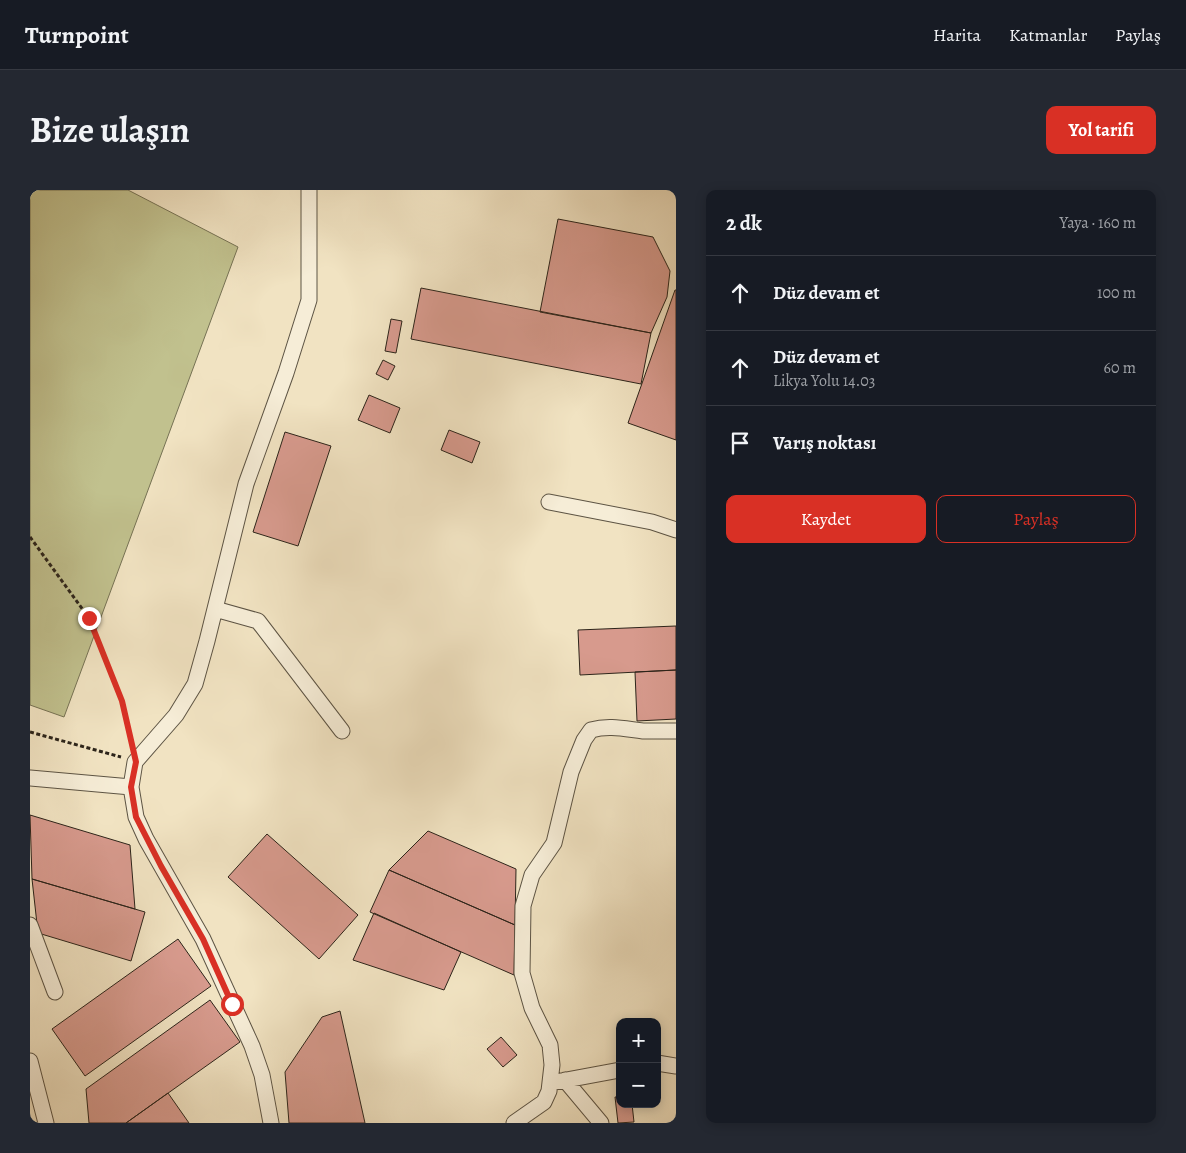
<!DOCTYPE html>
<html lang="tr">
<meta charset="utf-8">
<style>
:root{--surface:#171b24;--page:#242831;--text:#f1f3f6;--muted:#9ea1a6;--line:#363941;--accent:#d93025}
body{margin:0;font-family:Alegreya,serif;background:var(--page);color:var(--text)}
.controls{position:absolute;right:15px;bottom:15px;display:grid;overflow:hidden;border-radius:10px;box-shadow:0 2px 12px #0003}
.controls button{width:45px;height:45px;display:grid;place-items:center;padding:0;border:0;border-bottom:1px solid var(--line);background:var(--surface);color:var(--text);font:25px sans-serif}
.stop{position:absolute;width:15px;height:15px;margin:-11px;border:4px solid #d93025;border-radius:50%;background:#fff}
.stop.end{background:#d93025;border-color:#fff;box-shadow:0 1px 5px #0008}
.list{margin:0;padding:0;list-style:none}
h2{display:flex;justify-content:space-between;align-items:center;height:65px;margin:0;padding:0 20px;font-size:21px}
h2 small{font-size:16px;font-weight:400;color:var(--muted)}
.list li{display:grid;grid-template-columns:32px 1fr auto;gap:15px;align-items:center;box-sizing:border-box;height:75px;padding:0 20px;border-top:1px solid var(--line)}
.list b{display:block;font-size:19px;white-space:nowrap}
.list p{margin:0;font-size:16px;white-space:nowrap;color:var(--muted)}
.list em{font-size:16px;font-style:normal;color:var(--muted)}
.actions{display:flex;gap:10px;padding:15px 20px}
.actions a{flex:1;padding:11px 0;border:1px solid var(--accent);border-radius:10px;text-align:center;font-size:18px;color:var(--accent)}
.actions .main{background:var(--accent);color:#fff}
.icon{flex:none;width:28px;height:28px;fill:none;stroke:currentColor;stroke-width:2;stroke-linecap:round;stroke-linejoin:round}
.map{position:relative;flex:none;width:646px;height:933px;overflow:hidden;border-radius:10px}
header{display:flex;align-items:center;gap:30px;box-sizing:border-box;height:70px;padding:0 25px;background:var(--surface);border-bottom:1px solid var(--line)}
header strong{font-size:24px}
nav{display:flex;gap:28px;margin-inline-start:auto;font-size:18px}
.intro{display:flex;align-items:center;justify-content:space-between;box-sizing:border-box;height:120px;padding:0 30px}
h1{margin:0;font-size:35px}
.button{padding:12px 22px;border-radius:10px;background:var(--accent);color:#fff;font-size:18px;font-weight:700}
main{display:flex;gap:30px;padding:0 30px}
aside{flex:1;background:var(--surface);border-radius:10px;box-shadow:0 2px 12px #0003}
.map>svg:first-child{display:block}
.green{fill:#c1c18e;stroke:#767254}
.building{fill:#d79a8d;stroke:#2c241a}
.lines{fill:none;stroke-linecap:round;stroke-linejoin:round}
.minor-casing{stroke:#5d5444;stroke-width:17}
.path{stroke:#2c241a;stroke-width:3;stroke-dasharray:4 2.5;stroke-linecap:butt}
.minor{stroke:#f6edd7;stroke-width:15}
.route{stroke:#d93025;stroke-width:6}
</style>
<header>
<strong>Turnpoint</strong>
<nav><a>Harita</a><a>Katmanlar</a><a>Paylaş</a></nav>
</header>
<div class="intro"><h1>Bize ulaşın</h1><a class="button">Yol tarifi</a></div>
<main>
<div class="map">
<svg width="646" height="933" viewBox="0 0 646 933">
<rect width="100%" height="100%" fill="#f1e3c2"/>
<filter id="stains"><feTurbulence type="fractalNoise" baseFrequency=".004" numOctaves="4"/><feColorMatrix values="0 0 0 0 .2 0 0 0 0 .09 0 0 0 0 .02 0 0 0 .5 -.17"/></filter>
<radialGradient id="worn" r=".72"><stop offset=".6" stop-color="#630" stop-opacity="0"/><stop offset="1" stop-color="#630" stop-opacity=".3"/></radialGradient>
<!-- green -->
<path class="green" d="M 0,0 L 98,0 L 208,57 L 34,527 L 0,515 Z"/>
<!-- building -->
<path class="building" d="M 528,29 L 623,47 L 640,81 L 637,107 L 621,143 L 510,122 Z
M 391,98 L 621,143 L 611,194 L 381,149 Z
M 645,100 L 646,100 L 646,250 L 598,233 Z
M 361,129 L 372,131 L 366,163 L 355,161 Z
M 353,170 L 365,176 L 358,190 L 346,184 Z
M 339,205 L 370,218 L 360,243 L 328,230 Z
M 419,240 L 450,252 L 442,273 L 411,260 Z
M 255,242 L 301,256 L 268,356 L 223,342 Z
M 646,436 L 646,480 L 550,485 L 548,440 Z
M 646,480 L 646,529 L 607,531 L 605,482 Z
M 0,625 L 100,655 L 105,719 L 2,689 Z
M 398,641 L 486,679 L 485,735 L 359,680 Z
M 237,644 L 328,725 L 289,769 L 198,687 Z
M 359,680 L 485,735 L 484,785 L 340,722 Z
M 2,689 L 115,722 L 101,771 L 8,743 Z
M 344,723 L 431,762 L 414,800 L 323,770 Z
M 148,749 L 181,796 L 55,886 L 22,839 Z
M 180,810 L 210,852 L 96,933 L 59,933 L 56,899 Z
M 310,821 L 335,933 L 259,933 L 255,882 L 292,827 Z
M 471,847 L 487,865 L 473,877 L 457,859 Z
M 138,903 L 159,933 L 96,933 Z
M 585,907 L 590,907 L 590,914 L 602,914 L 604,932 L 588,933 Z"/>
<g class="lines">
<!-- minor casing -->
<g class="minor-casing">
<path id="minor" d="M 519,312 L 622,332 L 646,340
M 185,419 L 228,431 L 312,541
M 0,588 L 101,597
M 0,735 L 25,802
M 0,871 L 16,933
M 627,873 L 646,876
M 535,890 L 571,933
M 520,893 L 590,880
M 241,933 L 232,885 L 222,856 L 173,749 L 116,649 L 106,627 L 101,597 L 105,572 L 146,525 L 165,494 L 177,451 L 216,294 L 256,183 L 279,110 L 279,0
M 484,933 L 514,912 L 519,901 L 522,875 L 520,855 L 502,818 L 492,783 L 493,716 L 502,685 L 524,653 L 541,582 L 554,550 L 561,540 C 579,535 595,539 613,541 C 624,541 635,541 646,541"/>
</g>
<!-- path -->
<path class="path" d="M 0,347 L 59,428 L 92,511 L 101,553
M 0,542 L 91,567"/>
<!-- minor -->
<use href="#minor" class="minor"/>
</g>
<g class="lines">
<!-- route -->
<path class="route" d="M 59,428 L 92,511 L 106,572 L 101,597 L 106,627 L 131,676 L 173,749 L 202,814"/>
</g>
<rect width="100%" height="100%" filter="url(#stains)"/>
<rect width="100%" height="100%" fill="url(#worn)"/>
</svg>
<div class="controls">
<button>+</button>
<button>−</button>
</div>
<div class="stop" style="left:202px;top:814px"></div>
<div class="stop end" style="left:59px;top:428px"></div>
</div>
<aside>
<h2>2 dk<small>Yaya · 160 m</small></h2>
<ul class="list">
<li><svg class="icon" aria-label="ahead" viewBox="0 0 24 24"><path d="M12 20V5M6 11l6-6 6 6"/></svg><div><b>Düz devam et</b></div><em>100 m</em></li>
<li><svg class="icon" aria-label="ahead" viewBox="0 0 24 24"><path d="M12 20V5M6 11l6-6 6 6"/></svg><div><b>Düz devam et</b><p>Likya Yolu 14.03</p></div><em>60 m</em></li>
<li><svg class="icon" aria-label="arrive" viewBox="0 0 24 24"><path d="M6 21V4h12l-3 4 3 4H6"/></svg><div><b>Varış noktası</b></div></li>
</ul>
<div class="actions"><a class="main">Kaydet</a><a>Paylaş</a></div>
</aside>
</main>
